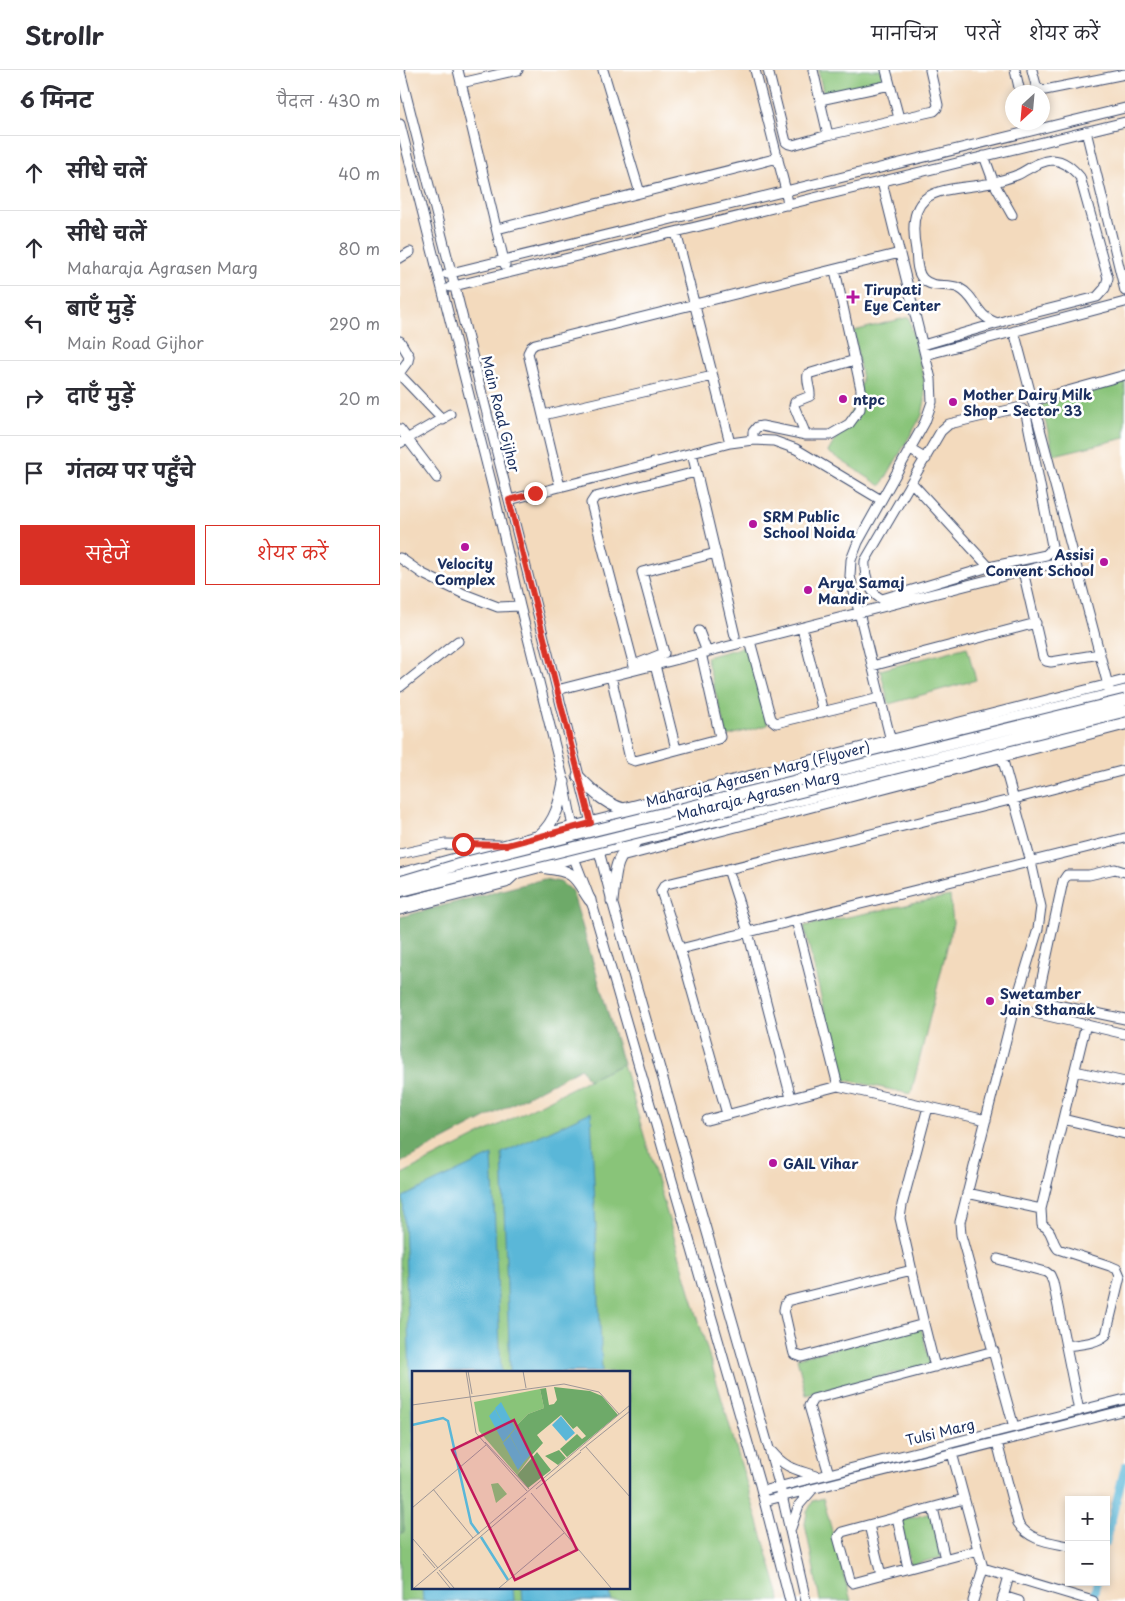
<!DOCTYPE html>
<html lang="hi">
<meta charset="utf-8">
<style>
:root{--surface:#fff;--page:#f7f7f7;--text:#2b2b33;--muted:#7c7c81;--line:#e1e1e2;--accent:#d93025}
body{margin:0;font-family:"Playpen Sans","Playpen Sans Deva",sans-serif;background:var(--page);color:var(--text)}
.controls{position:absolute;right:15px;bottom:15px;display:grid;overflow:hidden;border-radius:0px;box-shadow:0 2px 8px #0003}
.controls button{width:45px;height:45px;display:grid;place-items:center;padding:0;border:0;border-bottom:1px solid var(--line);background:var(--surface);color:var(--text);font:25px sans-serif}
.compass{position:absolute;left:605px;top:15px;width:45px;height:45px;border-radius:50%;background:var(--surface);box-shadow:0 2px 8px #0003;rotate:206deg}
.stop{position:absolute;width:15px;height:15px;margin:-11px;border:4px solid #d93025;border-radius:50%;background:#fff}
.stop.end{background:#d93025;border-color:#fff;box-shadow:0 1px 5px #0008}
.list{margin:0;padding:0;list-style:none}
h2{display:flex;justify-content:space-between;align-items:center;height:65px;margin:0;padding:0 20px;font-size:21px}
h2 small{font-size:16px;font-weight:400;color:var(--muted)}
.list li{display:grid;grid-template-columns:32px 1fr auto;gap:15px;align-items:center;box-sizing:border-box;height:75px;padding:0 20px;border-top:1px solid var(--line)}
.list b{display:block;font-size:19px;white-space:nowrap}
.list p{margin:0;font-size:16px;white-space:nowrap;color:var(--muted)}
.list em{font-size:16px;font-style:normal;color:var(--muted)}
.actions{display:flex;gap:10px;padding:15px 20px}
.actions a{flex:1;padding:11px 0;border:1px solid var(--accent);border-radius:0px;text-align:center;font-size:18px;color:var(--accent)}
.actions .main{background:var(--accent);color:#fff}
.icon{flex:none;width:28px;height:28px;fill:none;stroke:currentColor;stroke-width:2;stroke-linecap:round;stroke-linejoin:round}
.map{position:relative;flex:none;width:725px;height:1531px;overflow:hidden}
header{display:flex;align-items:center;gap:30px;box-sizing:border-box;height:70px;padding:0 25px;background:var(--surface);border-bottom:1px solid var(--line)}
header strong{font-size:24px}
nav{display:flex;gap:28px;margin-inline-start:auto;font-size:18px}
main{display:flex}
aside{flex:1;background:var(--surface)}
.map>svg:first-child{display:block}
.green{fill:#89c479;stroke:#527a6c;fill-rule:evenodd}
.forest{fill:#6eaa69;stroke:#446c64}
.water{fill:#5ab7d8;stroke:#3a739b}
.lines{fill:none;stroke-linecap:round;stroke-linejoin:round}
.canal{stroke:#5ab7d8;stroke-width:8}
.minor-casing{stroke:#3b496c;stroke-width:11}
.major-casing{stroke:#3b496c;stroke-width:13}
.minor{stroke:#fff;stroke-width:9}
.major{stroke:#fff;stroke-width:11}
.major-bridge-casing{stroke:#3b496c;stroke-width:13;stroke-linecap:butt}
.major-bridge{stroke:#fff;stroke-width:11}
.route{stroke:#d93025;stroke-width:6}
.poi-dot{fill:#b5179e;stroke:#fff;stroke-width:2}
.labels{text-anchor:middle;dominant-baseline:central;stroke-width:5;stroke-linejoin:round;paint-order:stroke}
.poi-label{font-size:14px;font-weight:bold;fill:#1b2f5e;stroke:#fff;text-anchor:start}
.street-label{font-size:14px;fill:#1b2f5e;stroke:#fff}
.inset-river{fill:none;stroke:#5ab7d8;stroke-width:2.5}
.inset-road{fill:none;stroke:#9d9697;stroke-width:1}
.view{fill:#c2185b;fill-opacity:0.15;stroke:#c2185b;stroke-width:2.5}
.inset-edge{fill:none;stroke:#1b2f5e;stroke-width:2.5}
</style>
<header>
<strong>Strollr</strong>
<nav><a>मानचित्र</a><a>परतें</a><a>शेयर करें</a></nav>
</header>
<main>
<aside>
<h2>6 मिनट<small>पैदल · 430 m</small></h2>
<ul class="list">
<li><svg class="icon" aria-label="ahead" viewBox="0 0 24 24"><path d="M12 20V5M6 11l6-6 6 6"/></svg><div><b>सीधे चलें</b></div><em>40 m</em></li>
<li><svg class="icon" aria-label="ahead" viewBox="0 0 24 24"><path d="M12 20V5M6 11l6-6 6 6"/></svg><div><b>सीधे चलें</b><p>Maharaja Agrasen Marg</p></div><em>80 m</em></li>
<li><svg class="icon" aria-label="left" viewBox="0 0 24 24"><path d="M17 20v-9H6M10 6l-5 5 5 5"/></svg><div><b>बाएँ मुड़ें</b><p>Main Road Gijhor</p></div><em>290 m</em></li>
<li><svg class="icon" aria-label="right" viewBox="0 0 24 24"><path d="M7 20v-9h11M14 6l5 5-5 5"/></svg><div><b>दाएँ मुड़ें</b></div><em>20 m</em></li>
<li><svg class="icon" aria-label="arrive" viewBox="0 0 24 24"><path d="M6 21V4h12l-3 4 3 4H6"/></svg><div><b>गंतव्य पर पहुँचे</b></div></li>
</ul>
<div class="actions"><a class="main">सहेजें</a><a>शेयर करें</a></div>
</aside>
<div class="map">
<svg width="725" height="1531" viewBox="0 0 725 1531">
<rect width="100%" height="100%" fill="#fff"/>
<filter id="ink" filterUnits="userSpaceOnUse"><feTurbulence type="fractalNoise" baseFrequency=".02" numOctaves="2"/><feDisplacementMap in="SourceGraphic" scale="10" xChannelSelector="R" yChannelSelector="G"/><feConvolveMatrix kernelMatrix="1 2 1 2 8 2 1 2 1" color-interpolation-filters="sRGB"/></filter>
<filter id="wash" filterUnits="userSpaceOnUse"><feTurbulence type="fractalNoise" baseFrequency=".0096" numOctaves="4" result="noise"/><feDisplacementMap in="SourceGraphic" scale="20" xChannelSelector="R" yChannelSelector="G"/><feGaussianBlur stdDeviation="1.12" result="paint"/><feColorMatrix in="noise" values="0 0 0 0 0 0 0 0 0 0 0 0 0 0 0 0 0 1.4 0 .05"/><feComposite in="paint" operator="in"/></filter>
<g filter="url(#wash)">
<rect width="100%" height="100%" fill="#f3dabd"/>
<!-- green -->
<path class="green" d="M 418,0 L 481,0 L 484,12 L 424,26 Z
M 509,247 L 524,310 L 525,330 L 522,345 L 481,416 L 428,382 L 456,333 L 462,310 L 454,261 Z
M 725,311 L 725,368 L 654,385 L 641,335 Z
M 347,576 L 368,655 L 327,666 L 306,587 Z
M 567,577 L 576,610 L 489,634 L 480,600 Z
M 550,826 L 553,853 L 511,1024 L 441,1009 L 404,856 Z
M 223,994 L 379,1523 L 380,1531 L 0,1531 L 0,1463 L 4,1462 L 0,1395 L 0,1105 L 188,1010 ZM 14,1302 L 229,1302 L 229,1517 L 14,1517 Z
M 521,1257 L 530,1294 L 406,1325 L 397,1288 Z
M 423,1428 L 451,1531 L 420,1531 L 405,1454 L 407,1442 L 413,1431 Z
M 531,1443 L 542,1487 L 511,1495 L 500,1451 Z"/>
<!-- forest -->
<path class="forest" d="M 144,809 L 160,812 L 172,821 L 223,994 L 188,1010 L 181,998 L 0,1093 L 0,847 Z
M 0,1395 L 4,1462 L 0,1463 Z"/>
<!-- water -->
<path class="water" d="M 191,1042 L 202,1302 L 110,1302 L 102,1083 Z
M 92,1085 L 101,1302 L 14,1302 L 14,1404 L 3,1127 Z
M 22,1517 L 113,1517 L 114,1531 L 23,1531 Z
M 122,1517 L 210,1517 L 211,1531 L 123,1531 Z"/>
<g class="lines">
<!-- canal -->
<path class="canal" d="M 706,1473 L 725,1396
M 692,1531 L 697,1512"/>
</g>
</g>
<g filter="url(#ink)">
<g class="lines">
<!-- minor casing -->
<g class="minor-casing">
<path id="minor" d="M 58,0 L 105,195
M 203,0 L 240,123
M 355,0 L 386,121 L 388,135
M 368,0 L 386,72 L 389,74 L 393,75 L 428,65 L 534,41 L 537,38 L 538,35 L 530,0
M 413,0 L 428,65
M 486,0 L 499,48
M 615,0 L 620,22
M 632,0 L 636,15 L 640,19 L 645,20 L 725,4
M 0,1 L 191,753
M 61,13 L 118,0
M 420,30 L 490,15
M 0,54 L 93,419 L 120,536 L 164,712 L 173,757
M 686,61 L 725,221
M 584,86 L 594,113 L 612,145
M 482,112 L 531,309 L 532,332 L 525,352 L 458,472 L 451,490 L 450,506 L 493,679
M 97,159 L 378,88
M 276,162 L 330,373
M 0,188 L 10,182
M 47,204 L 725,38
M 50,217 L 725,52
M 614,261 L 709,619
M 0,271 L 9,286 L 8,291 L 0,302
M 523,275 L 598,253 L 610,249 L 697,227 L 705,218 L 708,208 L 680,107 C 673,99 664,90 652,90 C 638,91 628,100 617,105 C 610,108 602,110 595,112 C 575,118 540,116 525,129 C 511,141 513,164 516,180 C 517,189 516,202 523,209 C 533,219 547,213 559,218 C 577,227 575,247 598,253
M 525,285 L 725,232
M 0,305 L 43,350
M 632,331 L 725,305
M 617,338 L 622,339 L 626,344 L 652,476 L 650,481 L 646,485 L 589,497 L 482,529 C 469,524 464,504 465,491 L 541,361 L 549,354 Z
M 143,345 L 313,306
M 0,359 L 37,408
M 406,365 L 394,336 L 395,332 L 410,326 C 411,319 406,312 408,304 L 455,290
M 353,370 L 353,362 L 357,357 L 362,356 L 406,365 L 430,365 L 449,354 L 460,339 L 461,319 L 435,200
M 0,373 L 50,344
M 509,379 L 526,389
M 292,383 L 335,566
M 512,413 L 589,497
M 160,417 L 128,283 L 131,277 L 135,274 L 500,183
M 109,430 L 292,383 L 330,373 L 353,370 L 374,371 L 396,379 L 481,430
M 0,488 L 23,504 L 64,524 L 98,537 L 120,536
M 623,501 L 643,587 L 646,591 L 651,592 L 700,584
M 402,558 L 423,642
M 299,561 L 307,582
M 350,571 L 371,649 L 376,653 L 480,628
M 234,595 L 264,583 L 242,502 L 316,483
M 255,595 L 276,679
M 472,596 L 636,553
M 235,600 L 191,433 L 195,427 L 296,402
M 211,606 L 230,689 L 235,691 L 318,669 L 320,667 L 301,583
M 0,617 L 58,571
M 157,620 L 674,488
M 600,680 L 631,792 L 641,837 L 638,859 L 614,938 L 560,1152 L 561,1165 L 614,1357
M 223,738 L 725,610
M 199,781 L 212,831 L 380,1417 L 406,1531
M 0,784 L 45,774 L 99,775
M 221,787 L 725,655
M 174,788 L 193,837 L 360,1415 L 390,1531
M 328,799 L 348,862 L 391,1028
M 725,802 L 715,799 L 689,805 L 667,805 L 663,811 L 641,913 C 641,921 641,927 647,933 L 725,949
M 0,840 L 106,813 L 117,803
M 396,850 L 438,1016
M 280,879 L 725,768
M 614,938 L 725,964
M 675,1001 L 725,1012
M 528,1037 L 502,1135 L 500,1148 L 524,1254 L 535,1297
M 327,1044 L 280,879 L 261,821 L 264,816 L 267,814 L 614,729 L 725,700
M 663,1049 L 725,1064
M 307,1050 L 438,1016 L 586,1050
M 567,1123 L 641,1139 L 686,954
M 641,1139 L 642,1155 C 653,1160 651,1171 658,1179 L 710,1196 L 717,1199 L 720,1206 L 706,1265 C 696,1274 679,1274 666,1276
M 598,1189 L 646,1202 L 650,1205 L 653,1212 L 679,1341
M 512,1200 L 387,1231 L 385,1235 L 384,1240 L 393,1280 L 394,1284 L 402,1287 L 524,1254
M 597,1372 L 618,1453 C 629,1471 650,1472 669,1476
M 372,1382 C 387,1400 397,1399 418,1407
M 552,1383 L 583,1498 L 573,1531
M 429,1404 L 409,1336 L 413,1329 L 594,1281
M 362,1421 L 725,1329
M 564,1429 L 442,1462 L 438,1467 L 450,1510 L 453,1513 L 578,1480
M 364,1431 L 725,1340
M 533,1438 L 545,1489
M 497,1447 L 508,1498
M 469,1455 L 481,1505
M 391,1458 L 399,1435 L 412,1420
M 583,1498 L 693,1531
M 603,1526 L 619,1531
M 602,1531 L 609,1506"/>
</g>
<!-- major casing -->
<g class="major-casing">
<path id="major" d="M 178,706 C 194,723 208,737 232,741
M 140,765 C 156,751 160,732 164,712
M 147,798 C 176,801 175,808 190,830
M 0,804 L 173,757 L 725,621
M 212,831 C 215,809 213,786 234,774
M 0,834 L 242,769 L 725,649"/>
</g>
<!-- minor -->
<use href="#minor" class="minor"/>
<!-- major -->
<use href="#major" class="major"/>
<!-- major-bridge casing -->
<g class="major-bridge-casing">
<path id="major-bridge" d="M 0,812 L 67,792 L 167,767 L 725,630
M 0,821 L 725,641"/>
</g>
<!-- major-bridge -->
<use href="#major-bridge" class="major-bridge"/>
</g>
</g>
<g class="lines" filter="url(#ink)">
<!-- route -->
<path class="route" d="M 63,774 L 107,775 L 191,753 L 109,430 L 135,423"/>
</g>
<!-- markers -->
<g class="poi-dot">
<path d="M450.5 219.5h5v5h5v5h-5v5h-5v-5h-5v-5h5z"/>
<circle cx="443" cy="329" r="5"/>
<circle cx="553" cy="332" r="5"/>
<circle cx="353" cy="454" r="5"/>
<circle cx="65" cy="477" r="5"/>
<circle cx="704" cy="492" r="5"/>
<circle cx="408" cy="520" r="5"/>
<circle cx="590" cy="931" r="5"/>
<circle cx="373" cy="1093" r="5"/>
</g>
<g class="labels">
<!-- poi labels -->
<g class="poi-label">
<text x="464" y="219">Tirupati<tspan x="464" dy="16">Eye Center</tspan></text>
<text x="563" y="324">Mother Dairy Milk<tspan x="563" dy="16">Shop - Sector 33</tspan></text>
<text x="453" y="329">ntpc</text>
<text x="363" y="446">SRM Public<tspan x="363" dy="16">School Noida</tspan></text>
<text x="694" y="484" text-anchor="end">Assisi<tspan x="694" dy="16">Convent School</tspan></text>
<text x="65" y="493" text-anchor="middle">Velocity<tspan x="65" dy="16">Complex</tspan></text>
<text x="418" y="512">Arya Samaj<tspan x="418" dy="16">Mandir</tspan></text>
<text x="600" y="923">Swetamber<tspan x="600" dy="16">Jain Sthanak</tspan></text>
<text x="383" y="1093">GAIL Vihar</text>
</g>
<!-- street labels -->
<g class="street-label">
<text transform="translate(101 344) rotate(76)">Main Road Gijhor</text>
<text transform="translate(358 704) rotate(-14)">Maharaja Agrasen Marg (Flyover)</text>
<text transform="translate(358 725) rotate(-14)">Maharaja Agrasen Marg</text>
<text transform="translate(540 1362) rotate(-14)">Tulsi Marg</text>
</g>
</g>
<!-- overview -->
<g transform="translate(12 1301)">
<rect width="218" height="218" fill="#f3dabd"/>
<path d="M 128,18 L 132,37 L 116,43 L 104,55 L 120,84 L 105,104 L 67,60 L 62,31 ZM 86,112 L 95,123 L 84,132 L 79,113 Z" fill="#89c479"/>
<path d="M 142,16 L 178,20 L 190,25 L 206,44 L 155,86 L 148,78 L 165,63 L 170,68 L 174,65 L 165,55 L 161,58 L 149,44 L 125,64 L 131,72 L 120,84 L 104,55 L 116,43 L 132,37 L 128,18 L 134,17 L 137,34 L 142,33 L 145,29 ZM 147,79 L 154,87 L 146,94 L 133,85 ZM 125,81 L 139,99 L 116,117 L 105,104 Z" fill="#6eaa69"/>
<path d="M 89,31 L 103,57 L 97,64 L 83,37 ZM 83,38 L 97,64 L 91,71 L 77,45 ZM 149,45 L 163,62 L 154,70 L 140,54 ZM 104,57 L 118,84 L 112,91 L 98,64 ZM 98,65 L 112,91 L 106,99 L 91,72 Z" fill="#5ab7d8"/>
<path class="inset-river" d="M 0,54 L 31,47 L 36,50 L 59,152 L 67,163M 69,166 L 96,209"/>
<path class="inset-road" d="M 54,0 L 64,62 L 115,120M 56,0 L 60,23M 111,0 L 114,17M 0,34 L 152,13 L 187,21 L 207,43M 73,71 L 117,118M 174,76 L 218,126M 168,80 L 218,40M 21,118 L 61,167M 124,118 L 169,81M 119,122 L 199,217M 0,137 L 74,74M 1,168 L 26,197M 11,183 L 23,197M 27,199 L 42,217M 29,199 L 114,127M 25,201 L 38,217M 2,217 L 218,34M 87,217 L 152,162"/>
<path class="view" d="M 102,49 L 165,179 L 103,209 L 40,79 Z"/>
<rect width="218" height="218" class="inset-edge"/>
</g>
</svg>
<div class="controls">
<button>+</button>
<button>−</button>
</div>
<svg class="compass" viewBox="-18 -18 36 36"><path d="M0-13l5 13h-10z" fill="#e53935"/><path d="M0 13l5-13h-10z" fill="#7c7c81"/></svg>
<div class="stop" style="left:63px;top:774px"></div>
<div class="stop end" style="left:135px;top:423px"></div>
</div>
</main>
